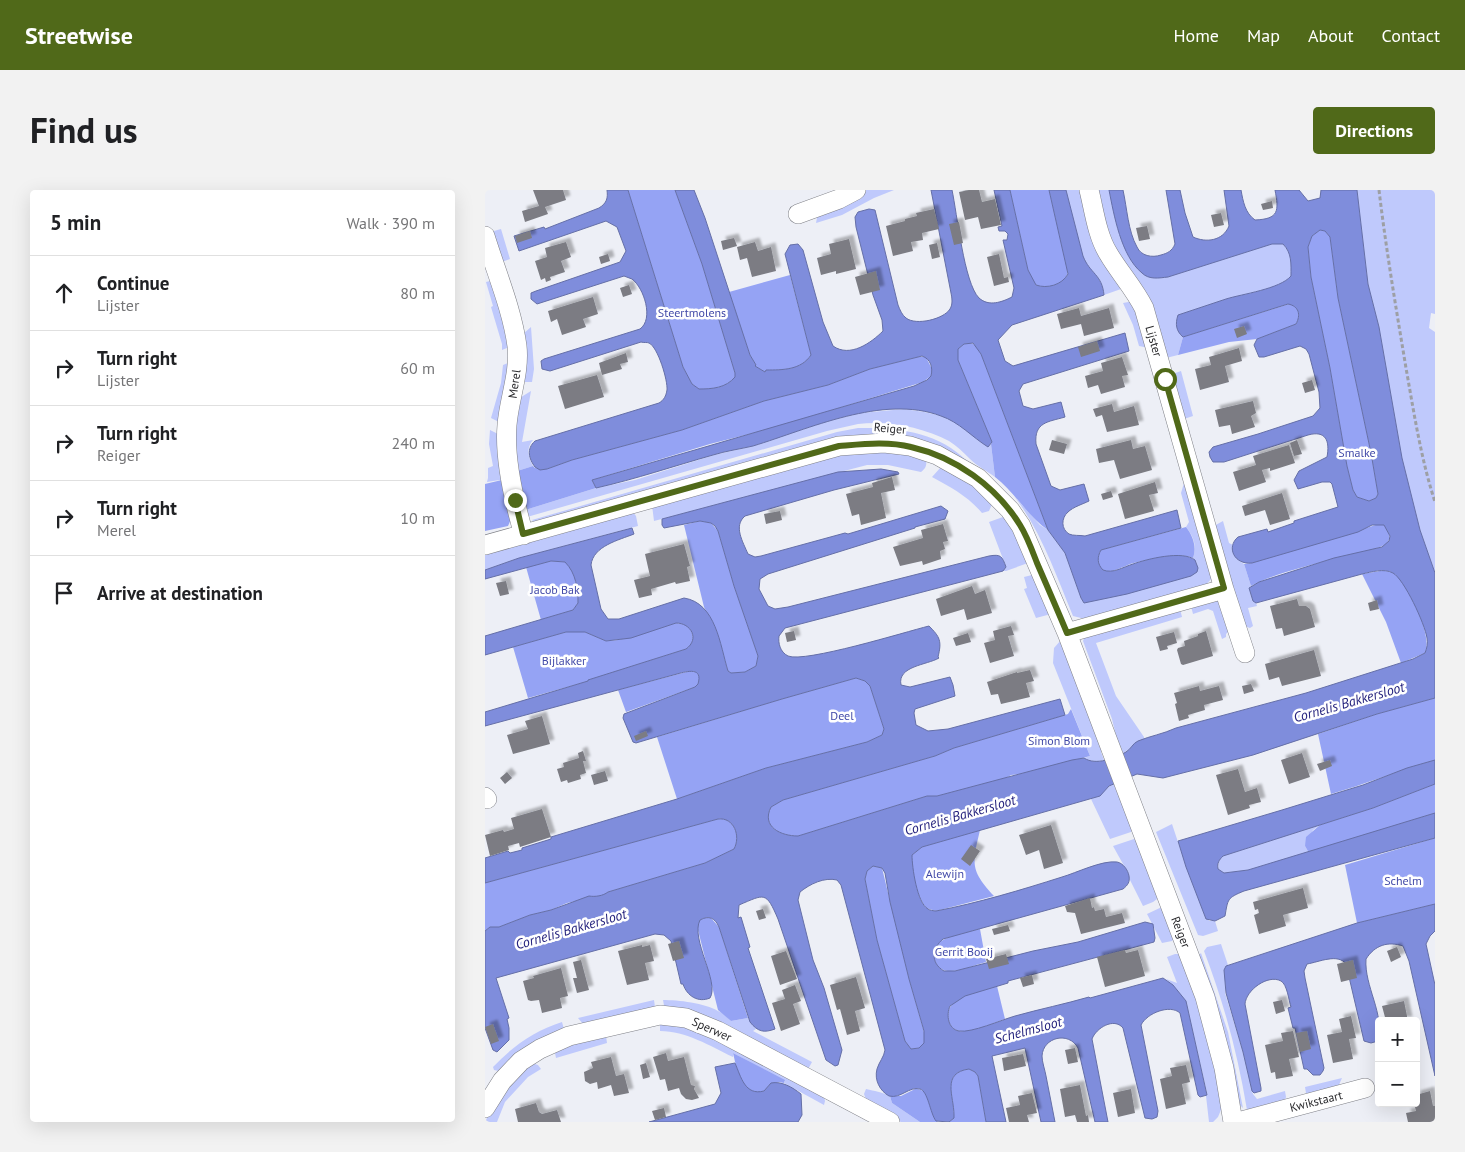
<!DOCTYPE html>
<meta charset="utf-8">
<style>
:root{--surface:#fff;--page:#f2f2f2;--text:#202124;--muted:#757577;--line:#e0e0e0;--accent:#506919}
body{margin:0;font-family:"PT Sans",sans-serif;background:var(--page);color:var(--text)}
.controls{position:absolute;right:15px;bottom:15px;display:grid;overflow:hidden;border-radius:5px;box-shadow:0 5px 20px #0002}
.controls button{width:45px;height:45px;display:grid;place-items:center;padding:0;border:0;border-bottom:1px solid var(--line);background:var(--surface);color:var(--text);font:25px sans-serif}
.stop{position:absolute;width:15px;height:15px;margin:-11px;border:4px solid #506919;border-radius:50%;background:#fff}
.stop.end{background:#506919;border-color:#fff;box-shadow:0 1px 5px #0008}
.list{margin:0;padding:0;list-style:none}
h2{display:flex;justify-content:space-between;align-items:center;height:65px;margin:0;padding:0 20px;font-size:21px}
h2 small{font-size:16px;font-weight:400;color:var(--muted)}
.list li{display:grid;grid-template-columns:32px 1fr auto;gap:15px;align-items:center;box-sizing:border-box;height:75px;padding:0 20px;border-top:1px solid var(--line)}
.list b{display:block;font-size:19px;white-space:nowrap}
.list p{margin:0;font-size:16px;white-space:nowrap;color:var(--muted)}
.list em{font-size:16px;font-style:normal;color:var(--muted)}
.icon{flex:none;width:28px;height:28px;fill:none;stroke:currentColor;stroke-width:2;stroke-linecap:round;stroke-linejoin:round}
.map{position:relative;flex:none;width:950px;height:932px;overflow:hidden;border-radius:5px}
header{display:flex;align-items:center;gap:30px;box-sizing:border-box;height:70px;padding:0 25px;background:var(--accent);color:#fff}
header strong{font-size:24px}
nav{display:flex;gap:28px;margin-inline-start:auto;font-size:18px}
.intro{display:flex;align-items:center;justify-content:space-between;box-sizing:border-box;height:120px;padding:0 30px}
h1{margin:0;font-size:35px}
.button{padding:12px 22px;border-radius:5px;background:var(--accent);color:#fff;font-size:18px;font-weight:700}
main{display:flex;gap:30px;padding:0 30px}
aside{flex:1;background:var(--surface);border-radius:5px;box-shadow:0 5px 20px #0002}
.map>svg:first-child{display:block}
.green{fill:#bfc9fc}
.forest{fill:#95a3f4}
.water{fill:#7f8ddc;stroke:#656fa7;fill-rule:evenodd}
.building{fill:#7b7c83;filter:url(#shadow)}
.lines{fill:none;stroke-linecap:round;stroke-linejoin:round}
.minor-casing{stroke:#7f8087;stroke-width:20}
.path{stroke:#9d9fa4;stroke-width:3;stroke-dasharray:4 2.5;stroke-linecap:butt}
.minor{stroke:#fff;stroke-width:19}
.route{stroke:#506919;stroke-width:6}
.labels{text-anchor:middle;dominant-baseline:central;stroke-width:5;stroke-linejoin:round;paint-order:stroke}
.park-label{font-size:12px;fill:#424aa8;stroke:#fff}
.street-label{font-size:12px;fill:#29292c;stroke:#fff}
.water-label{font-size:14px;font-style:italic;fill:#25237e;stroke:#fff}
</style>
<header>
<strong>Streetwise</strong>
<nav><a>Home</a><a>Map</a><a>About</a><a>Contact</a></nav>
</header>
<div class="intro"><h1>Find us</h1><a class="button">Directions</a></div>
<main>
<aside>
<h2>5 min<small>Walk · 390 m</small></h2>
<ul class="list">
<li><svg class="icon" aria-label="ahead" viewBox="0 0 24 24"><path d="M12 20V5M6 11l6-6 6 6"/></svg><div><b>Continue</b><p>Lijster</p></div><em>80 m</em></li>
<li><svg class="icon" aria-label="right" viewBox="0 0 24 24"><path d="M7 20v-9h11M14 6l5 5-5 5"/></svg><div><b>Turn right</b><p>Lijster</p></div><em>60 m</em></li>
<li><svg class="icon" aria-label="right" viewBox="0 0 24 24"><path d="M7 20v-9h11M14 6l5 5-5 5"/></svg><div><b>Turn right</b><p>Reiger</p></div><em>240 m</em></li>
<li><svg class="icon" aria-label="right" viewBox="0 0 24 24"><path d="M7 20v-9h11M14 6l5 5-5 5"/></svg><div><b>Turn right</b><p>Merel</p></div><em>10 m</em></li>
<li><svg class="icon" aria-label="arrive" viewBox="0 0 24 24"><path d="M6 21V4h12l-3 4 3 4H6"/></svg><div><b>Arrive at destination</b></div></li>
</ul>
</aside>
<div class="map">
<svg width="950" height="932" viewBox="0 0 950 932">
<defs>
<filter id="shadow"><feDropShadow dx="4.5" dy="-4.5" stdDeviation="1" flood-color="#0004"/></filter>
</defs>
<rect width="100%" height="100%" fill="#edeff6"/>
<!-- green -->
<path class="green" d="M 381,0 L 409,0 L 389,8 L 357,25 L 331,33 L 333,22 L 363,10 Z
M 581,0 L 599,0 L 640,96 L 636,99 L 619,105 C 617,84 607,87 600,72 C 590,50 587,23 581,0 Z
M 609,0 L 624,0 L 639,56 L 683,87 L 787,54 L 798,54 C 807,63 806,74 806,86 C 795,100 758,104 741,109 C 725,114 709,120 693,125 C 690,134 691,141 698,147 L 693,165 L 681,168 L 624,57 Z
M 872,0 L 950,0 L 950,124 L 946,123 L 944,138 L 950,142 L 950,383 L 935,340 L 917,268 L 894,137 L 883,94 Z
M 16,39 L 25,69 L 14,73 L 6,46 L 9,41 Z
M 9,90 L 27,156 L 17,160 L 17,154 L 6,117 L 8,116 L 1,92 Z
M 649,111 L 664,158 L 654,156 L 648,135 L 638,113 Z
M 46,137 L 49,179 L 47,192 L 38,192 L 38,144 Z
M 23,173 L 19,229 L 12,231 L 6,228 L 16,193 L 18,175 Z
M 696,181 L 708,226 L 699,229 L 685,185 Z
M 46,201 L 37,252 L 48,250 C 41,258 43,267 48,276 L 29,282 L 26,262 L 33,209 Z
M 419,219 C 437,222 455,223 472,233 C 483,240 492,250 503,256 L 506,254 L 510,287 C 502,281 492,276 485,269 C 478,262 472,256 464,251 C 438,237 402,230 373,234 C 363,236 352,239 342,241 L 42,327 L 37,321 L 111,298 L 150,290 L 229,265 L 268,256 L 340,232 L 376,223 Z
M 373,238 C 413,237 453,242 482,271 L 425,249 L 49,332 L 47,330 L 352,242 Z
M 5,240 L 15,245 L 21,289 L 2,292 L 3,288 L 3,278 L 8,276 L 4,254 Z
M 368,262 L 412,262 L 441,269 C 442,275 441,278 436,282 L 403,275 L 382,275 L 169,331 L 167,315 Z
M 456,277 L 486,293 L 508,312 L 504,321 L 497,323 C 483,306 465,297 447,287 Z
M 699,293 L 702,293 L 727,388 L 720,396 L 600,429 L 588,426 C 571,385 556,341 529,306 L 555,335 L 563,340 L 580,363 L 596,408 L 599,413 L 712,374 L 708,368 C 712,356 709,347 701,337 L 704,332 L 696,303 Z
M 147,321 L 151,326 L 153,336 L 34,368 L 0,380 L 0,363 Z
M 518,327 L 520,328 L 532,348 L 543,373 L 521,381 L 518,381 L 521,377 L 504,332 Z
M 738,331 L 744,353 L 748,355 C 749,364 750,369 759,374 L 766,396 L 764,398 L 768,411 L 771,413 L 772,416 L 763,418 L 768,436 L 765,438 L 756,435 L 727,337 Z
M 547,385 L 566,424 L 551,428 L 539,399 L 542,398 L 539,387 Z
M 733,410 L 746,439 L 741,444 L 741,447 L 737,449 L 728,421 L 723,419 L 708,424 L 706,416 Z
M 695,419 L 697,427 L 611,453 L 631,506 L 659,547 L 659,549 C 648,552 647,559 638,563 L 632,550 L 627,529 L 598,451 L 599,448 Z
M 576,450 L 619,560 L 616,562 L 619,570 C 613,572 605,572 599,568 L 605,566 L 568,473 L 569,458 Z
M 629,594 L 632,602 L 635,602 L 649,638 L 646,642 L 625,649 L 606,609 C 618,605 619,598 629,594 Z
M 687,634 L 694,655 L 724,731 L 730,731 L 733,741 L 718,746 L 713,745 L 671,642 Z
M 835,635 L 828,640 L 820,656 L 824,663 L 763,680 L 739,683 L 733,679 L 734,670 L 738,666 Z
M 649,649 L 655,652 L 676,706 L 668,712 L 658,716 L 644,688 L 643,683 L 628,656 Z
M 679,716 L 691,746 L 687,751 L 677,753 L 662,724 Z
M 736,754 L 743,775 L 741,776 L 740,803 L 758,862 L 768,904 L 772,909 L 800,901 L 801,907 L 799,913 L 770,921 L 762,920 C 753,865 739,813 719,761 L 722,757 Z
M 716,763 L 743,842 L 758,918 L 755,915 L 713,766 Z
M 690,764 L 698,764 L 715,814 L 738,915 L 733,927 L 728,932 L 724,932 L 721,906 L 722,903 L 701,812 L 681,789 L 692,793 L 682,767 Z
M 169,810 L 170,817 L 98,834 L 93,828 Z
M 178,810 C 193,810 220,813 233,821 C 238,823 242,827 246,831 L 263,828 L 271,839 L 268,841 L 327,872 L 321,883 L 180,821 Z
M 175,831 L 201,833 L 339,907 L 340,911 L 339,915 L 299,893 L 300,891 L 248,863 L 248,867 C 225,856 201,841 175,841 Z
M 77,832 L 80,843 L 18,882 L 9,880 L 8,877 C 28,856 49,841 77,832 Z
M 121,846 L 122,853 L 71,868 L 69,858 Z
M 44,872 L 53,875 L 56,879 L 43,887 L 20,912 L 12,932 L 0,932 L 9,914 Z
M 857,888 L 853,897 L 826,906 L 821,903 L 820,897 Z
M 381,899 C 390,901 396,902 405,906 L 407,913 L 435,932 L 416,932 L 383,915 L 379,904 Z"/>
<!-- forest -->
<path class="forest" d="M 143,0 L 190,0 L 217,74 L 250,183 L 250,187 C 241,198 227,199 214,199 L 207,194 L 198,177 Z
M 525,0 L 564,0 L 582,77 C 582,78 583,83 582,85 C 579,94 558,101 550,94 C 547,91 544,85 543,80 Z
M 835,40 L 840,41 L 845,47 L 853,108 L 886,263 L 893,304 L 891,308 L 884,311 L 872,307 L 868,300 L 862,276 L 845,178 L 826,87 L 823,57 L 827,46 Z
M 305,85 L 326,165 C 316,180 298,180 281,180 L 280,182 L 270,176 L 271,175 L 265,165 L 244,102 Z
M 804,114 C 814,116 816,125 811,134 L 772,149 L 744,152 L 693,165 L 698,147 Z
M 483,153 C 491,153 493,158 496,164 L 563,340 C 542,326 530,302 510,287 L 506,254 L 507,252 L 473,170 L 473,159 L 479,154 Z
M 433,167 L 441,167 L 447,179 L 446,186 L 438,192 L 292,237 L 225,254 L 107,290 L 111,298 L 37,321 L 29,282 L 48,276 L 50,278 L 62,279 L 87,270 L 197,240 L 279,211 L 343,195 L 385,179 Z
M 21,289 L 27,327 L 23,336 L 0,341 L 0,294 Z
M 215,331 L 226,333 L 233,341 L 249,396 L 273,466 L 271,476 L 260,482 L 246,483 L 243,481 L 231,440 L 219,417 L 199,335 Z
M 894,334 L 900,335 C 903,341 907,347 902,353 C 896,360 858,366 847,369 C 820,377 791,383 766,396 L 759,374 L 767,373 Z
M 701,337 C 708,346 712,357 708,368 C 695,361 660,370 645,374 C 638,377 630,381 622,382 C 612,379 611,368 616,360 Z
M 66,371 L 81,372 C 91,383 93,399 93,413 L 88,420 L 56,430 L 41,377 Z
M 895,381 C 902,381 908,381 913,387 C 925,399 948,446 940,463 L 916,473 L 901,432 L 877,384 Z
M 191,433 L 202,435 C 209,443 211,452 201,459 L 104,490 L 104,491 L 43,508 L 28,457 L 81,442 L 100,442 L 121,451 L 133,450 Z
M 205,481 L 212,482 L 215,488 L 213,494 L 210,497 L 141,522 L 133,500 Z
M 371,488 L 380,491 L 385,496 L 399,539 L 397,545 L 382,552 L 281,578 L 192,609 L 172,547 L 297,509 Z
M 950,508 L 950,570 C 915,580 881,594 846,604 L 833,544 L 892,524 Z
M 586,519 L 605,566 L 542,583 L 526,585 L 520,589 L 452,606 L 442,606 L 313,646 C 296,646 276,637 286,617 L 298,610 L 450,566 L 469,558 L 580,525 L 583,524 Z
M 950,594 L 950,623 L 824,663 L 820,656 L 821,647 L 835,635 L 888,618 Z
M 233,629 C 249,627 256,646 249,659 L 220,673 L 123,702 L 119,705 L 82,713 L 66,720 L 45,725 L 14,737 L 5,737 L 0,741 L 0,693 Z
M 495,640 C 487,674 485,680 509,706 L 451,721 L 441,718 C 431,704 426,683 427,665 L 437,657 Z
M 950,648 L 950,714 L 872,733 L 860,675 Z
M 388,676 L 397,678 L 424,789 L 439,842 L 439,853 L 434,858 L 426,859 L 420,851 L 392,750 L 380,689 L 382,681 Z
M 219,728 L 226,728 L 234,737 L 263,828 L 246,831 L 233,820 L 213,740 L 213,731 Z
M 495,739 L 501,772 C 489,775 476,782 463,781 C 447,780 444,757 458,750 C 468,744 483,742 495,739 Z
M 512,796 L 520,829 C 508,833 487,843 475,841 C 469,840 465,836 464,831 C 457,806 496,800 512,796 Z
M 248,863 L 300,890 L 299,893 L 294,892 L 284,895 C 281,900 278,903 271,902 C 255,901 251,875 248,863 Z
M 484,879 L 490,882 L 493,886 L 501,932 L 464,932 L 469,928 L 469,925 C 469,906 456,883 484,879 Z
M 430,899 C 447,898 443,922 453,932 L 435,932 L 407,913 L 405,906 L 416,906 Z"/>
<!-- water -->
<path class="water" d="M 122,0 L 143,0 L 198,177 L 207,194 L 214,199 C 227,199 241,198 250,187 L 250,183 L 217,74 L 190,0 L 209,0 L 220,28 L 265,165 L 271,175 L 270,176 L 280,182 L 281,180 C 298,180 316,180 326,165 L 300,64 L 305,55 L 313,54 L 318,60 L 338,132 L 348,156 C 365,168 386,153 398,141 L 397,130 L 388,105 L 371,37 L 370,27 L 373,22 L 384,19 L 390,20 L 413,115 C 415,120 417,125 421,128 C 431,136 459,129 465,119 C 468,114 467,108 466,103 L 446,0 L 467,0 C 472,23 479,93 494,108 C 504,117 517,112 527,107 L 529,98 L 518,50 L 522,50 L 523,44 L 520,41 L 514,41 L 513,37 L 517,36 L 509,0 L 525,0 L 543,80 L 551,95 C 562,99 577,95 583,84 L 564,0 L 581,0 L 598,66 C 605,84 617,84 619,105 L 527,135 L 513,150 L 520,171 L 528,176 L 640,143 L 644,161 L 538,194 L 534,201 L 538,216 L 548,219 L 576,212 L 580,227 C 563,232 549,232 551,254 L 566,296 L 575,300 L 599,294 L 604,311 C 598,314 588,317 583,322 C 576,328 576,339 584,344 C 588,346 595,345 600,346 L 692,320 L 696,338 L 616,360 C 612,367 612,374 618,380 C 628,384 638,377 648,374 C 662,369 698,360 710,370 L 713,378 L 712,382 L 706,386 L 642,404 L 599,413 L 596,408 L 580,363 L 563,340 L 496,164 L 488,153 L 479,154 L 473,159 L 473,170 L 507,252 L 503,257 C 487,247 474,232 456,226 C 398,204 324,239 268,256 C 255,259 241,261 228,265 C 189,276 151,289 111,298 L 107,290 L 429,196 L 442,190 L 446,186 C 448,178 446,169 437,166 L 385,179 L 343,195 L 279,211 L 197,240 L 87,270 L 62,279 L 55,280 L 50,277 C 44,269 41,259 50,251 L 174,213 C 179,210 181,206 182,200 C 183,191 173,157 164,153 C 162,152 159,153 156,152 L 65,181 L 57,179 L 56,171 L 59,169 L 155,139 C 169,129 159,98 147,89 C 144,88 142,87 139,86 L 52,114 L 46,109 L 46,103 L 51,101 L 135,72 L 141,61 L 132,37 L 121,31 L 34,61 L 29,46 L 59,37 L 60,39 L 114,18 C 122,13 123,8 122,0 Z
M 624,0 L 638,0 C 642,18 643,41 652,57 C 656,66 667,68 676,65 C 683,63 687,61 690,54 L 681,0 L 695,0 L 700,23 L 708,47 C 721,53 738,51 744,36 L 739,0 L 756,0 C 758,11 760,23 770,30 C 794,29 794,21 790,0 L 814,0 L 823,11 L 835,8 L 836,0 L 872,0 L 883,94 L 894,137 L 917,268 L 935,340 L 950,383 L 950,508 L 892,524 L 768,565 L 678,588 L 652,584 L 624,596 L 615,606 L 437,657 L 427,665 C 427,677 432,713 443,719 C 444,720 449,721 451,721 C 493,713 536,700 577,687 C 591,683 617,670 632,672 C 638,673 643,680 644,686 C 645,692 643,695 638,699 L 458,749 C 447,758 445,773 459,781 L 470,781 L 548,761 L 593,752 L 660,732 L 668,734 L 670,748 L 669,752 L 523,791 L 523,793 L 480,806 L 465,816 C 461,825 463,839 474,841 C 487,843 516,830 530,826 C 555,819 580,814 604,807 L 605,808 L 678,788 L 688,795 L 701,811 L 722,905 L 715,907 L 713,905 L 695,823 C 685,814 662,823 656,835 L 673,921 L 672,927 L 667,929 L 660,928 L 638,838 C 629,827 611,838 607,849 L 623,932 L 610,932 L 593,858 C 584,841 558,847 557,866 C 557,872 560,880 561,886 C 564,901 567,917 570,932 L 556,932 L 540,858 L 507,866 L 521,932 L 501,932 L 493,886 L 490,882 L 484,879 C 456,883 469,906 469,925 L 469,928 L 464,932 L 451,931 C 445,923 443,901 435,899 C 424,896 416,909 404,906 C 395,901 389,890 392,879 C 394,872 399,867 400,860 L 356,695 L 352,690 C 339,687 325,694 315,702 L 313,710 L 328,770 L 339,798 L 357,860 L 353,875 L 350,876 L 341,870 L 293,729 C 281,701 280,704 254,715 L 253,728 L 256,727 L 265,757 L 263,758 L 290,839 C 279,843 273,842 265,832 L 234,737 C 230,728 224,725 215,730 C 205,749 235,792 225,808 C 213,813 202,806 198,794 L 196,794 L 186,751 L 179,745 L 170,744 L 11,788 L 24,828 L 22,829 L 24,838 L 24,850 L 12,862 L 8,860 L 0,838 L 0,741 L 5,737 L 14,737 L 45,725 L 66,720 L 104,706 C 110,707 118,706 123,702 L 220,673 L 249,659 C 256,646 249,627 233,629 L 0,693 L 0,668 L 23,661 L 25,663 L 37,660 L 37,658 L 66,649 L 66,647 L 192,609 L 281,578 L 382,552 L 397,545 L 399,539 L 385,496 L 380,491 L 371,488 L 297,509 L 151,553 L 148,552 L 138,528 L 139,524 L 210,497 L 213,494 C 218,477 203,481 192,484 L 0,536 L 0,522 L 103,491 L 103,490 L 201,459 C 215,449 206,433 191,433 L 146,448 L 121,451 L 100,442 L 81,442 L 0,465 L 0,446 L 88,420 L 93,413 C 93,399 91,383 80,372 L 66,371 L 0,389 L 0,380 L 34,368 L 147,338 L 149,344 C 134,350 108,356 106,375 L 116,419 L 123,429 L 134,429 L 199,408 C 231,413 235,455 243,481 L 246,483 L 260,482 L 271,476 L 273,466 L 249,396 L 233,341 L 230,336 L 226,333 L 215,331 L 179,338 L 177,335 L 177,329 L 353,282 L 396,279 L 413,282 L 414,284 L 349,300 L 260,326 C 248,336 258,352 263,364 L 270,367 L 276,366 L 360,343 L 363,344 L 456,316 L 463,321 L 460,329 L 430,337 L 430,338 L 283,384 L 275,389 L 274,399 L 283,416 L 290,419 L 303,417 L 504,366 C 516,364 517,366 521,377 L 518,381 L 300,438 L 294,446 C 293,453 295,462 303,466 C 320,473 420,442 444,436 C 455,447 457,451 453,467 L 454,468 C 442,475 412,476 416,495 L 425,497 L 465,487 L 468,495 L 470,506 L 430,519 L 429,523 L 431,535 L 443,541 L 463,539 L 575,509 L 580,525 L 469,558 L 450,566 L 298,610 L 286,617 C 276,637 296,646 313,646 L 442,606 L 452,606 L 587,570 L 599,568 C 611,576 630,568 641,562 C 646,559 648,553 653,551 C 665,546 678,544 691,538 L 821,503 L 928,469 L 940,463 C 942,458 943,453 942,448 C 940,434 919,389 908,383 C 899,378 886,382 877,384 L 771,413 L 768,411 L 764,398 L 774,392 L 849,368 L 897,357 L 904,351 L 905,346 L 899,335 L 887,335 L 873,342 L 767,373 C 749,375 741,357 753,347 L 782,339 L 783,342 L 809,333 L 809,331 L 853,317 L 847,294 L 845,292 L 837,292 L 813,299 L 809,290 L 814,281 L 842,267 C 845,251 841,240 823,245 L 739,272 L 728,272 L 725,267 L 724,262 L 728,257 L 773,244 L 828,226 L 835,218 L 834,202 L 824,164 L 821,159 L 815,156 L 779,167 L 774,167 L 769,155 L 772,149 L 811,134 C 816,125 814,116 803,114 L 698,147 C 691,141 690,134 693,125 C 709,120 725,114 741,109 C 757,104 795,99 806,86 C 806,74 807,63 798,54 L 787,54 L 683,87 C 674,88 664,90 657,83 C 636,66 629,25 624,0 ZM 835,40 L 840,41 L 845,47 L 853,108 L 886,263 L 893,304 L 891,308 L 884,311 L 872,307 L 868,300 L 862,276 L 845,178 L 826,87 L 823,57 L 827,46 ZM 388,676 L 397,678 L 400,683 L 405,712 L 424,789 L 439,841 L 439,853 L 434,858 L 426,859 L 420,851 L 392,750 L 380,689 L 382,681 Z
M 950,570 L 950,594 L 888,618 L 738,666 C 734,670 732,673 733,679 L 739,683 L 763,680 L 950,623 L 950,648 L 759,701 C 742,708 743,709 740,726 L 730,731 L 721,729 L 701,677 L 693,651 L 797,620 L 878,595 L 922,578 Z
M 950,714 L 950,741 L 945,746 L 941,754 L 950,795 L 950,886 L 924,771 L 918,756 C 903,751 890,755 881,769 C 879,796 900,824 893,851 L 886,853 L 879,851 L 861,774 C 853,763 834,772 822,774 L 819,781 L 820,788 L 839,878 L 838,881 L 835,885 L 828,885 L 822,879 L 819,879 L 810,838 L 808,838 L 803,818 L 806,817 C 804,811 802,794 796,791 C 783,784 761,800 760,814 L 776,898 L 776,901 L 769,903 L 767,901 L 758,862 L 741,803 L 739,780 L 741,776 L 872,733 Z
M 250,873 C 256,887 260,906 279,901 L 286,893 C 297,891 307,897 316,904 L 317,925 L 313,932 L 164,932 L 230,914 L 236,903 L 230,877 Z"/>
<!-- building -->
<path class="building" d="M 48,0 L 78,0 L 81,10 L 60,17 L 63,24 L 40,32 L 37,21 L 54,16 Z
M 484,0 L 494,0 L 497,12 L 510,9 L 516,35 L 496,39 L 493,27 L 480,30 L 474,2 Z
M 787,11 L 788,18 L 778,20 L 776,14 Z
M 449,19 L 454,39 L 437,43 L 438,50 L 426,52 L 428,61 L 408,66 L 401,36 L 420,31 L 420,29 L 432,26 L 431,23 Z
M 736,23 L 739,35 L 729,37 L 726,25 Z
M 474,32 L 478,53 L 469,55 L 464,34 Z
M 662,36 L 665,49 L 654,51 L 651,38 Z
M 45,41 L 47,48 L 32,53 L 30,46 Z
M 249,48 L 252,56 L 238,60 L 236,51 Z
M 364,49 L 371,79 L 351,84 L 351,81 L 336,85 L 332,68 L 346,64 L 344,54 Z
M 81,52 L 86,67 L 76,71 L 80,82 L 65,87 L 66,90 L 61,92 L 60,88 L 56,90 L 50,71 L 62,67 L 60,58 Z
M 270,52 L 273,61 L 286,57 L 291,81 L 267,87 L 262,68 L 255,70 L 252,57 Z
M 452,53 L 455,67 L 447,69 L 444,55 Z
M 123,64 L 125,71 L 116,74 L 114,67 Z
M 514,64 L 519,88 L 523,87 L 524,92 L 509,96 L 502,67 Z
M 391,81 L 395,100 L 375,105 L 370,87 Z
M 144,95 L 147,104 L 138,107 L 135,98 Z
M 108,107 L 113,124 L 98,129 L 101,137 L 77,145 L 72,129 L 66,132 L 63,121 Z
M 594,118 L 596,126 L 624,118 L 629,138 L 599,146 L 596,134 L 576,139 L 572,124 Z
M 759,136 L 762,144 L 752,148 L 749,139 Z
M 612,151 L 615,161 L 596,167 L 593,157 Z
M 754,158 L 757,171 L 740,176 L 744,192 L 715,200 L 710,179 L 726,175 L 724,167 Z
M 141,163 L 143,172 L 135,174 L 137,179 L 117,185 L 114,173 Z
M 637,167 L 643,185 L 637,186 L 640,197 L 616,204 L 613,195 L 603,198 L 600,186 L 618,181 L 616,173 Z
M 112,185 L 119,207 L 80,219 L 73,196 Z
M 827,190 L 830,200 L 820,203 L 817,193 Z
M 768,211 L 771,223 L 766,226 L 770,237 L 747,244 L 745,235 L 734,237 L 730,220 Z
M 627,214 L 629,222 L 649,216 L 654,235 L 622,242 L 617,225 L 611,227 L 608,219 Z
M 567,250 L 582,254 L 579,264 L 564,260 Z
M 646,250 L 648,259 L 660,256 L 667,280 L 635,289 L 629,270 L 614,273 L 611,259 Z
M 812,250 L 817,264 L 809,266 L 805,253 Z
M 804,255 L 810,273 L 785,281 L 785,278 L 777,280 L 781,292 L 754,301 L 748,282 L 771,275 L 768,266 Z
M 407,287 L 410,300 L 396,303 L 401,328 L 376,335 L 374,324 L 367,326 L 361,304 L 388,297 L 387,293 Z
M 670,292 L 673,303 L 664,305 L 669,321 L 640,329 L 633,304 Z
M 626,301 L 628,307 L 618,310 L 616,304 Z
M 797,303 L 805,329 L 785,335 L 780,320 L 760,326 L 757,316 Z
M 295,321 L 297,330 L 281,334 L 279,324 Z
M 458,334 L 463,351 L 458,352 L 460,359 L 455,361 L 456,369 L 438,375 L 437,371 L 415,376 L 408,357 L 438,348 L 436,340 Z
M 199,354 L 205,376 L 202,377 L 205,391 L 191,394 L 190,392 L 166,399 L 167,405 L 154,408 L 149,390 L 165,386 L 160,364 Z
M 21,391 L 24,404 L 15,406 L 11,393 Z
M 487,396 L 490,404 L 500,400 L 507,423 L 482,430 L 479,419 L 456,426 L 451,409 Z
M 812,409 L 814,416 L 821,416 L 825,419 L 830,437 L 799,446 L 797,438 L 791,439 L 785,416 Z
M 892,410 L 894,419 L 885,421 L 883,413 Z
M 526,436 L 529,445 L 523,446 L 529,466 L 505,473 L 499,453 L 510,450 L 508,441 Z
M 309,441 L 311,450 L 302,452 L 300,443 Z
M 721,441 L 728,466 L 698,475 L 696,474 L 692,460 L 693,458 L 700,456 L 699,451 L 713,446 L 713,444 Z
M 689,442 L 692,453 L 682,456 L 683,459 L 675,461 L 671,447 Z
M 483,443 L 486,452 L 471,456 L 468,448 Z
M 829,460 L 836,486 L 797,496 L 794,487 L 784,490 L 780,474 Z
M 545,480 L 549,491 L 541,493 L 545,507 L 516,514 L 513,504 L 506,505 L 502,492 L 532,482 L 532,483 Z
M 766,494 L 769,501 L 759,504 L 757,496 Z
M 714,496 L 715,501 L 734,496 L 738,510 L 719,515 L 720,520 L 703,525 L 704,528 L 694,531 L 690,514 L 692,513 L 689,503 Z
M 57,526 L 65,554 L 28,564 L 22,545 L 43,539 L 40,531 Z
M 161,541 L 163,546 L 151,551 L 149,546 Z
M 98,561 L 101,571 L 98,571 L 101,583 L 95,585 L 96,589 L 83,593 L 82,590 L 76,592 L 72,579 L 79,577 L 78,573 L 94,568 L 93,563 Z
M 817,563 L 825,587 L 804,594 L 796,570 Z
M 845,570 L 847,576 L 835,581 L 832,574 Z
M 753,579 L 760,602 L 772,598 L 776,612 L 764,615 L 765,618 L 743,625 L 731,585 Z
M 120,581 L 123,591 L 109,595 L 106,585 Z
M 22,582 L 27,588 L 20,594 L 15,588 Z
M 57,619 L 66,647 L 35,657 L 34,653 L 23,656 L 24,660 L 5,666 L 0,645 L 18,640 L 19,642 L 29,639 L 26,628 Z
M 566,635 L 578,673 L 559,679 L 554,660 L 541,665 L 534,645 Z
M 486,655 L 495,661 L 485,676 L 476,669 Z
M 818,698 L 823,718 L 798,725 L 801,736 L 774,744 L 769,725 L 774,723 L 773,719 L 770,720 L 768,712 Z
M 605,708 L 607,718 L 609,717 L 610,721 L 619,719 L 621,727 L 637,723 L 640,733 L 596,744 L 590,723 L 582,722 L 580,716 Z
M 278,719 L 281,728 L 274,730 L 271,721 Z
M 523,735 L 525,741 L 509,745 L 507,739 Z
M 194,751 L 199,768 L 188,771 L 183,754 Z
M 157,755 L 157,757 L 165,755 L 169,771 L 160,773 L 164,790 L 142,795 L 133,761 Z
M 912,757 L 916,767 L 906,772 L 902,761 Z
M 640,760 L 641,763 L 653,760 L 660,786 L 620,797 L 612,767 Z
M 301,761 L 312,789 L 295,795 L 286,766 Z
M 521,764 L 524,774 L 504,779 L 501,769 Z
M 96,770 L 104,800 L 92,803 L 88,788 L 92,788 L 88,772 Z
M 868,770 L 872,788 L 856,792 L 852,774 Z
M 76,778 L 83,806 L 75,808 L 77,818 L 57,823 L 54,810 L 46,811 L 43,810 L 38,791 L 49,788 L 48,786 Z
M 547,785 L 549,794 L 538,797 L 535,788 Z
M 371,787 L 380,818 L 370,821 L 375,841 L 362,845 L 355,819 L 352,820 L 345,795 Z
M 310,795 L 316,811 L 308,814 L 315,834 L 296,841 L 287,813 L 300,809 L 297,800 Z
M 797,810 L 800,821 L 791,824 L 788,812 Z
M 919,811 L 923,831 L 901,831 L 897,816 Z
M 866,826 L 871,848 L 864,849 L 868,869 L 848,873 L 842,845 L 857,842 L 854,829 Z
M 8,834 L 14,851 L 6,854 L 0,837 Z
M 808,841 L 814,867 L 804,869 L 808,886 L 791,889 L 790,882 L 786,883 L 780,855 L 798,851 L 796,843 Z
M 822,841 L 826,859 L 815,862 L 811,843 Z
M 590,858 L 593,872 L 583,874 L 580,860 Z
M 181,863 L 183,871 L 199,867 L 206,895 L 210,896 L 209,899 L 214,908 L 207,910 L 201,909 L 196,904 L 194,898 L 183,901 L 180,889 L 175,890 L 168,867 Z
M 538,864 L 541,876 L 519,881 L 517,868 Z
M 126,867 L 131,886 L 139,884 L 144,903 L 129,906 L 126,895 L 113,899 L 112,892 L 105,894 L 100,891 L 99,882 L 108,878 L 106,872 Z
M 161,873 L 165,887 L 158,889 L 155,875 Z
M 701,875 L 705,892 L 697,894 L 701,914 L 681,919 L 675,889 L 687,886 L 685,878 Z
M 595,895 L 601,926 L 603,925 L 604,932 L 592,932 L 590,925 L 580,927 L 575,899 Z
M 646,899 L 650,923 L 633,927 L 628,903 Z
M 945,901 L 948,916 L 950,916 L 950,932 L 923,932 L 921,923 L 931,921 L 929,913 L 931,913 L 931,905 Z
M 547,903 L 552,923 L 542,925 L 544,932 L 524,932 L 521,918 L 535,915 L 533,906 Z
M 51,913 L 54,922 L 57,924 L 72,920 L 76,932 L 33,932 L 30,919 Z
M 179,918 L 181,927 L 170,930 L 167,921 Z"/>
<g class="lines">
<!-- minor casing -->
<g class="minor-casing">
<path id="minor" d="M 604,0 C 609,20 612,45 623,63 C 634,82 649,98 659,118 L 739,399 L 760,463
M 313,24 L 354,9 L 371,0
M 0,46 C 11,82 27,119 32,156 C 35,183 24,209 22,235 C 19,270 29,311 39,345
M 0,355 L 354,256 L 399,253 L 425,256 L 452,265 L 493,288 L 525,320 L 536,336 L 582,443 L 720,807 L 739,878 L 748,932
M 582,443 L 739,399
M 0,607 L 2,609
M 0,918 L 17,891 L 36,871 L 55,859 L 84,846 L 175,825 L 201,828 L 233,841 L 405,932
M 753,932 L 880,898"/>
</g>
<!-- path -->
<path class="path" d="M 894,0 C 901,59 911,118 921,178 C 929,223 936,269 950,312"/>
<!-- minor -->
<use href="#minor" class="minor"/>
</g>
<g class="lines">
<!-- route -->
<path class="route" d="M 30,310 L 38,344 L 354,256 C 378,254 403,251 426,257 C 470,267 511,296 535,335 C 542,346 547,360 552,373 C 562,396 572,419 582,443 L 739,398 L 680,189"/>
</g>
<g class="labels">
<!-- park labels -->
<g class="park-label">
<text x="207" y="122">Steertmolens</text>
<text x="872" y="262">Smalke</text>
<text x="70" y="399">Jacob Bak</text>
<text x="79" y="470">Bijlakker</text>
<text x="357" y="525">Deel</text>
<text x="574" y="550">Simon Blom</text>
<text x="460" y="683">Alewijn</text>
<text x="918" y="690">Schelm</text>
<text x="479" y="761">Gerrit Booij</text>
</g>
<!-- street labels -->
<g class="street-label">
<text transform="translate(669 151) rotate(74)">Lijster</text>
<text transform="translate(29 194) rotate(-82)">Merel</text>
<text transform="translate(405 238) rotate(5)">Reiger</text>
<text transform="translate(696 742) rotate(69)">Reiger</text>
<text transform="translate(227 839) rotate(24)">Sperwer</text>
<text transform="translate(831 911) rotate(-14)">Kwikstaart</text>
</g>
<!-- water labels -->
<g class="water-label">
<text transform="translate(864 512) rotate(-16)">Cornelis Bakkersloot</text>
<text transform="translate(475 625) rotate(-16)">Cornelis Bakkersloot</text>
<text transform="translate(86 739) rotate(-16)">Cornelis Bakkersloot</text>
<text transform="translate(543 840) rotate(-15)">Schelmsloot</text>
</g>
</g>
</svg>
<div class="controls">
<button>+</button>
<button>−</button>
</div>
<div class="stop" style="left:680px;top:189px"></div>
<div class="stop end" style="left:30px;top:310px"></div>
</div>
</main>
